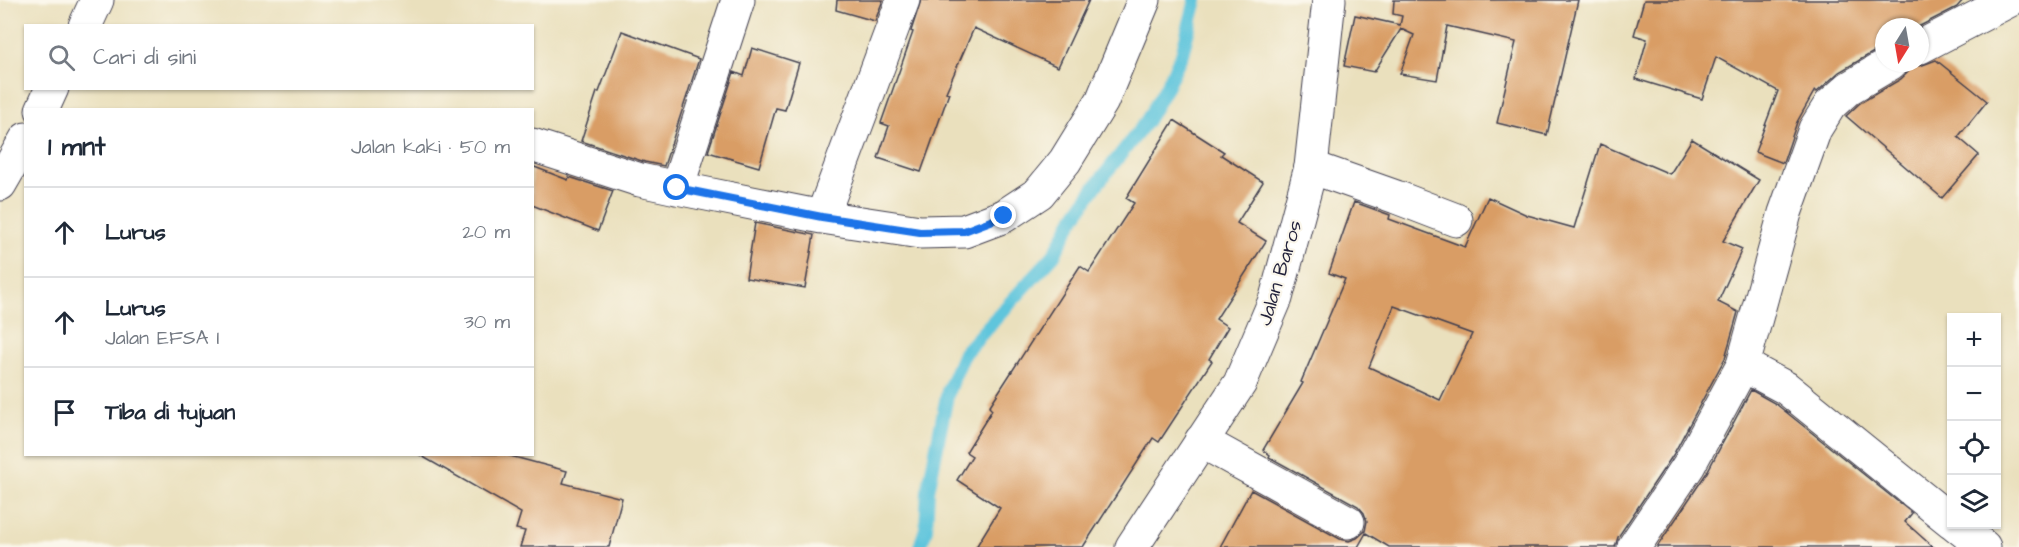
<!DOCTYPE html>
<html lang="id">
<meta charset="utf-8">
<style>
:root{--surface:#fff;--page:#f6f6f7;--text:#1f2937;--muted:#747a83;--line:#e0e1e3}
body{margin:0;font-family:"Architects Daughter",sans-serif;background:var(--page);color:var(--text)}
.controls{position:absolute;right:18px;bottom:18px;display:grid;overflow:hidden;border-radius:0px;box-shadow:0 2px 4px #0004}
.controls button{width:54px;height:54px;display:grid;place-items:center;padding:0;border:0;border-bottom:2px solid var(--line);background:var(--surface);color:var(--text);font:30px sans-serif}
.compass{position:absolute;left:1875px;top:18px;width:54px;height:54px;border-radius:50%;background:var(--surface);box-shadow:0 2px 4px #0004;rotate:191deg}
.stop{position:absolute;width:18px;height:18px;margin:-14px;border:4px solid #1a73e8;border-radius:50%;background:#fff}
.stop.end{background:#1a73e8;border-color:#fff;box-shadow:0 2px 6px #0008}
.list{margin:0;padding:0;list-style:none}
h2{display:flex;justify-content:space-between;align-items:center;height:78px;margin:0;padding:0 24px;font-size:26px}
h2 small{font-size:20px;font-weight:400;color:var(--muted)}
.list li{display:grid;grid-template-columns:39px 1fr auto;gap:18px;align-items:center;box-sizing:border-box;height:90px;padding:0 24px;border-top:2px solid var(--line)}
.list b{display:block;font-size:22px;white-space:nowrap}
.list p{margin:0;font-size:20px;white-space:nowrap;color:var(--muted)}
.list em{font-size:20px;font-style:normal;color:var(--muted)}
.icon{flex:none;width:33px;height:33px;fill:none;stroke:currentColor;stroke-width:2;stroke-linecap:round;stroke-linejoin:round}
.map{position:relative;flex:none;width:2019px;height:547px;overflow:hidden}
.search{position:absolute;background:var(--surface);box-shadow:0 2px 4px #0004;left:24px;top:24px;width:510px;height:66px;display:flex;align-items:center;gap:15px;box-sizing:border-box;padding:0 21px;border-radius:0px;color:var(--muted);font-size:22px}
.panel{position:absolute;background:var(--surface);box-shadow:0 2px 4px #0004;left:24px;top:108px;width:510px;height:348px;border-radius:0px}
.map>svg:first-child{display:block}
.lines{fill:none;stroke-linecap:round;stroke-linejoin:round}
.stream{stroke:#5fc5dc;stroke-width:14}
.building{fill:#d99d65;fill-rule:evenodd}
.minor-casing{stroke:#403e4e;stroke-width:35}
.major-casing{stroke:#403e4e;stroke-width:35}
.minor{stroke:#fff;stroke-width:33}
.major{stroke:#fff;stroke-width:33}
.route{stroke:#1a73e8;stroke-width:8}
.labels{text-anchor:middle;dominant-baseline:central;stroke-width:4.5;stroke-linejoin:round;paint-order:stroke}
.street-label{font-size:20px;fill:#22223b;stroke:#fbf7ec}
</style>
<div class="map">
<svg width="2019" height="547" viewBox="0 0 2019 547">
<rect width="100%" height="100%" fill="#fbf7ec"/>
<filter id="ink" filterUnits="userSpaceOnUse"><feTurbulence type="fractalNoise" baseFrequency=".0167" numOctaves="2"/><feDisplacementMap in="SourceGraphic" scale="12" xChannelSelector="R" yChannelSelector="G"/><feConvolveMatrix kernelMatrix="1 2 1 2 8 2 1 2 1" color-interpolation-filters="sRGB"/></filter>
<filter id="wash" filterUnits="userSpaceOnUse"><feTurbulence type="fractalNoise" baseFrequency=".008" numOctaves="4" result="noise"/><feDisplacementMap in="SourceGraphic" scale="24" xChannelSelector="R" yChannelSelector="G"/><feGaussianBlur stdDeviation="1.35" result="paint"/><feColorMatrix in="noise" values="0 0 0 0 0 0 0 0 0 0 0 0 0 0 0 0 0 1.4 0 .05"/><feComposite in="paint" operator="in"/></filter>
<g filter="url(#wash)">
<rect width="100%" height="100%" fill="#eae0bd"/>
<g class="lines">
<!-- stream -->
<path class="stream" d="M 920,547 L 926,529 L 928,491 L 948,391 L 964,353 L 1054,255 L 1073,219 L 1095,187 L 1146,122 L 1165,89 L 1182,54 L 1196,0"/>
</g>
<g id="blocks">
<!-- building -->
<path class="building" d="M 837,0 L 883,0 L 875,21 L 836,10 Z
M 921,0 L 1089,0 L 1058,67 L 974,28 L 946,92 L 949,93 L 921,172 L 878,158 L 889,126 L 881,123 L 913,32 L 911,31 Z
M 1394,0 L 1578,0 L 1547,135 L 1497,123 L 1516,42 L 1447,26 L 1437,80 L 1400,74 L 1414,35 L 1401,29 L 1374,72 L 1344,66 L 1355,15 L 1400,25 L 1402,16 L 1393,14 Z
M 1644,0 L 1963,0 L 1957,7 L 1918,27 L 1884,27 L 1884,46 L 1839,72 L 1817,92 L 1815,90 L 1797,122 L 1783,163 L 1755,152 L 1778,91 L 1716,57 L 1702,99 L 1636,79 L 1647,39 L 1634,35 Z
M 622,31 L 699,59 L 664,166 L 645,162 L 581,141 L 597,92 L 599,92 Z
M 752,48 L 799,63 L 785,110 L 776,108 L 759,167 L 708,152 L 734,72 L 744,76 Z
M 1936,60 L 1987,101 L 1958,137 L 1979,155 L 1942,198 L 1846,116 L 1860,103 L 1901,79 L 1908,72 L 1910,63 L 1920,66 Z
M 1174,120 L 1224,152 L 1221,155 L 1263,182 L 1237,223 L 1266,241 L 1216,319 L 1228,327 L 1209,359 L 1212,361 L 1159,442 L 1153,438 L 1083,547 L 976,547 L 1000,508 L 957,480 L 972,456 L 966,452 L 992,410 L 989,407 L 1080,266 L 1089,272 L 1134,203 L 1126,198 Z
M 1692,139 L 1759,180 L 1723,241 L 1742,249 L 1718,302 L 1738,312 L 1725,358 L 1673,455 L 1618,537 L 1615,547 L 1389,547 L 1366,533 L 1358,547 L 1220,547 L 1251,490 L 1340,539 L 1349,541 L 1357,538 L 1365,531 L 1367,521 L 1364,513 L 1358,506 L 1269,457 L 1270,455 L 1263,450 L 1303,383 L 1301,382 L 1345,279 L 1329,273 L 1354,202 L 1390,215 L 1389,219 L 1465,247 L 1488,197 L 1527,215 L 1574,228 L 1600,144 L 1670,174 ZM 1394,306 L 1472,334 L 1440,400 L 1369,367 Z
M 532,166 L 568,180 L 569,177 L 613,191 L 598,231 L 532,205 Z
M 755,223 L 814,235 L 805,288 L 746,278 Z
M 1751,390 L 1776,404 L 1912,513 L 1905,522 L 1933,547 L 1657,547 L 1706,474 Z
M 418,454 L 503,454 L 567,471 L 563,483 L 622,498 L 609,547 L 520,547 L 525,531 L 516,529 L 521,513 Z"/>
</g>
</g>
<g filter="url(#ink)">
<use href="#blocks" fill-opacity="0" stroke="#403e4e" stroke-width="1.5"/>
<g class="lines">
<!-- minor casing -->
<g class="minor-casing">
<path id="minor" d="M 85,26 L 97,0
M 1920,47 L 2010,0
M 1891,63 L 1849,88 L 1830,105 L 1815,129 L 1785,213 L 1743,365 L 1786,388 L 1952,522
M 42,110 L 52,88
M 532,145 L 640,180 L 677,188 L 822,217 L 920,232 L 964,231 L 1004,216 L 1039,193 L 1065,161 L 1102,101 L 1144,0
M 1311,167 L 1396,197 L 1456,220
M 0,184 L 26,139
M 677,188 L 738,0
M 822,217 L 903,0
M 1201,441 L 1348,522
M 1955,524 L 1984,547
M 1634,547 L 1689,465 L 1743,365"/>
</g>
<!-- major casing -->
<g class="major-casing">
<path id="major" d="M 1132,547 L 1240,383 L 1276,298 L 1311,167 L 1329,0"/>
</g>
<!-- minor -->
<use href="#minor" class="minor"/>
<!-- major -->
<use href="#major" class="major"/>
</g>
</g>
<g class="lines" filter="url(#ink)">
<!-- route -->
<path class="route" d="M 677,188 L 822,217 L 920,232 L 964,231 L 1004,216"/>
</g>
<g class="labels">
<!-- street labels -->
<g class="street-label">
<text transform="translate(1280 273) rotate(-73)">Jalan Baros</text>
</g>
</g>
</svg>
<div class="controls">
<button>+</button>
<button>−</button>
<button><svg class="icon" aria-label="locate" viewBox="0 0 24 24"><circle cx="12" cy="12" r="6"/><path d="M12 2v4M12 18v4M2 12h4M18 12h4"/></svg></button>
<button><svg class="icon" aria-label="layers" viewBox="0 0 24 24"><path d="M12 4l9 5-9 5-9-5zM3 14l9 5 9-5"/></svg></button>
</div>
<svg class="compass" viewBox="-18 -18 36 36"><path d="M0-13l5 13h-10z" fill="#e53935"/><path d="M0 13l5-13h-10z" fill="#747a83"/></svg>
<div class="stop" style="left:677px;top:188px"></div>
<div class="stop end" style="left:1004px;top:216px"></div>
<div class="search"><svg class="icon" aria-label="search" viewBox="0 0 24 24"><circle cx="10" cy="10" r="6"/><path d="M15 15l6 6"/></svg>Cari di sini</div>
<section class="panel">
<h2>1 mnt<small>Jalan kaki · 50 m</small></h2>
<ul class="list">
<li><svg class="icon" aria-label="ahead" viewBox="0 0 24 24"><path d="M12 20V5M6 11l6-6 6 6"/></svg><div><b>Lurus</b></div><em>20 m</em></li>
<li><svg class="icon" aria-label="ahead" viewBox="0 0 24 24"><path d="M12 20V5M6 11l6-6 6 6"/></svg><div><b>Lurus</b><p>Jalan EFSA I</p></div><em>30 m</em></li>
<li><svg class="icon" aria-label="arrive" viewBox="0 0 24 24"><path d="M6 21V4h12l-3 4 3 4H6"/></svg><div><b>Tiba di tujuan</b></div></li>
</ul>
</section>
</div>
